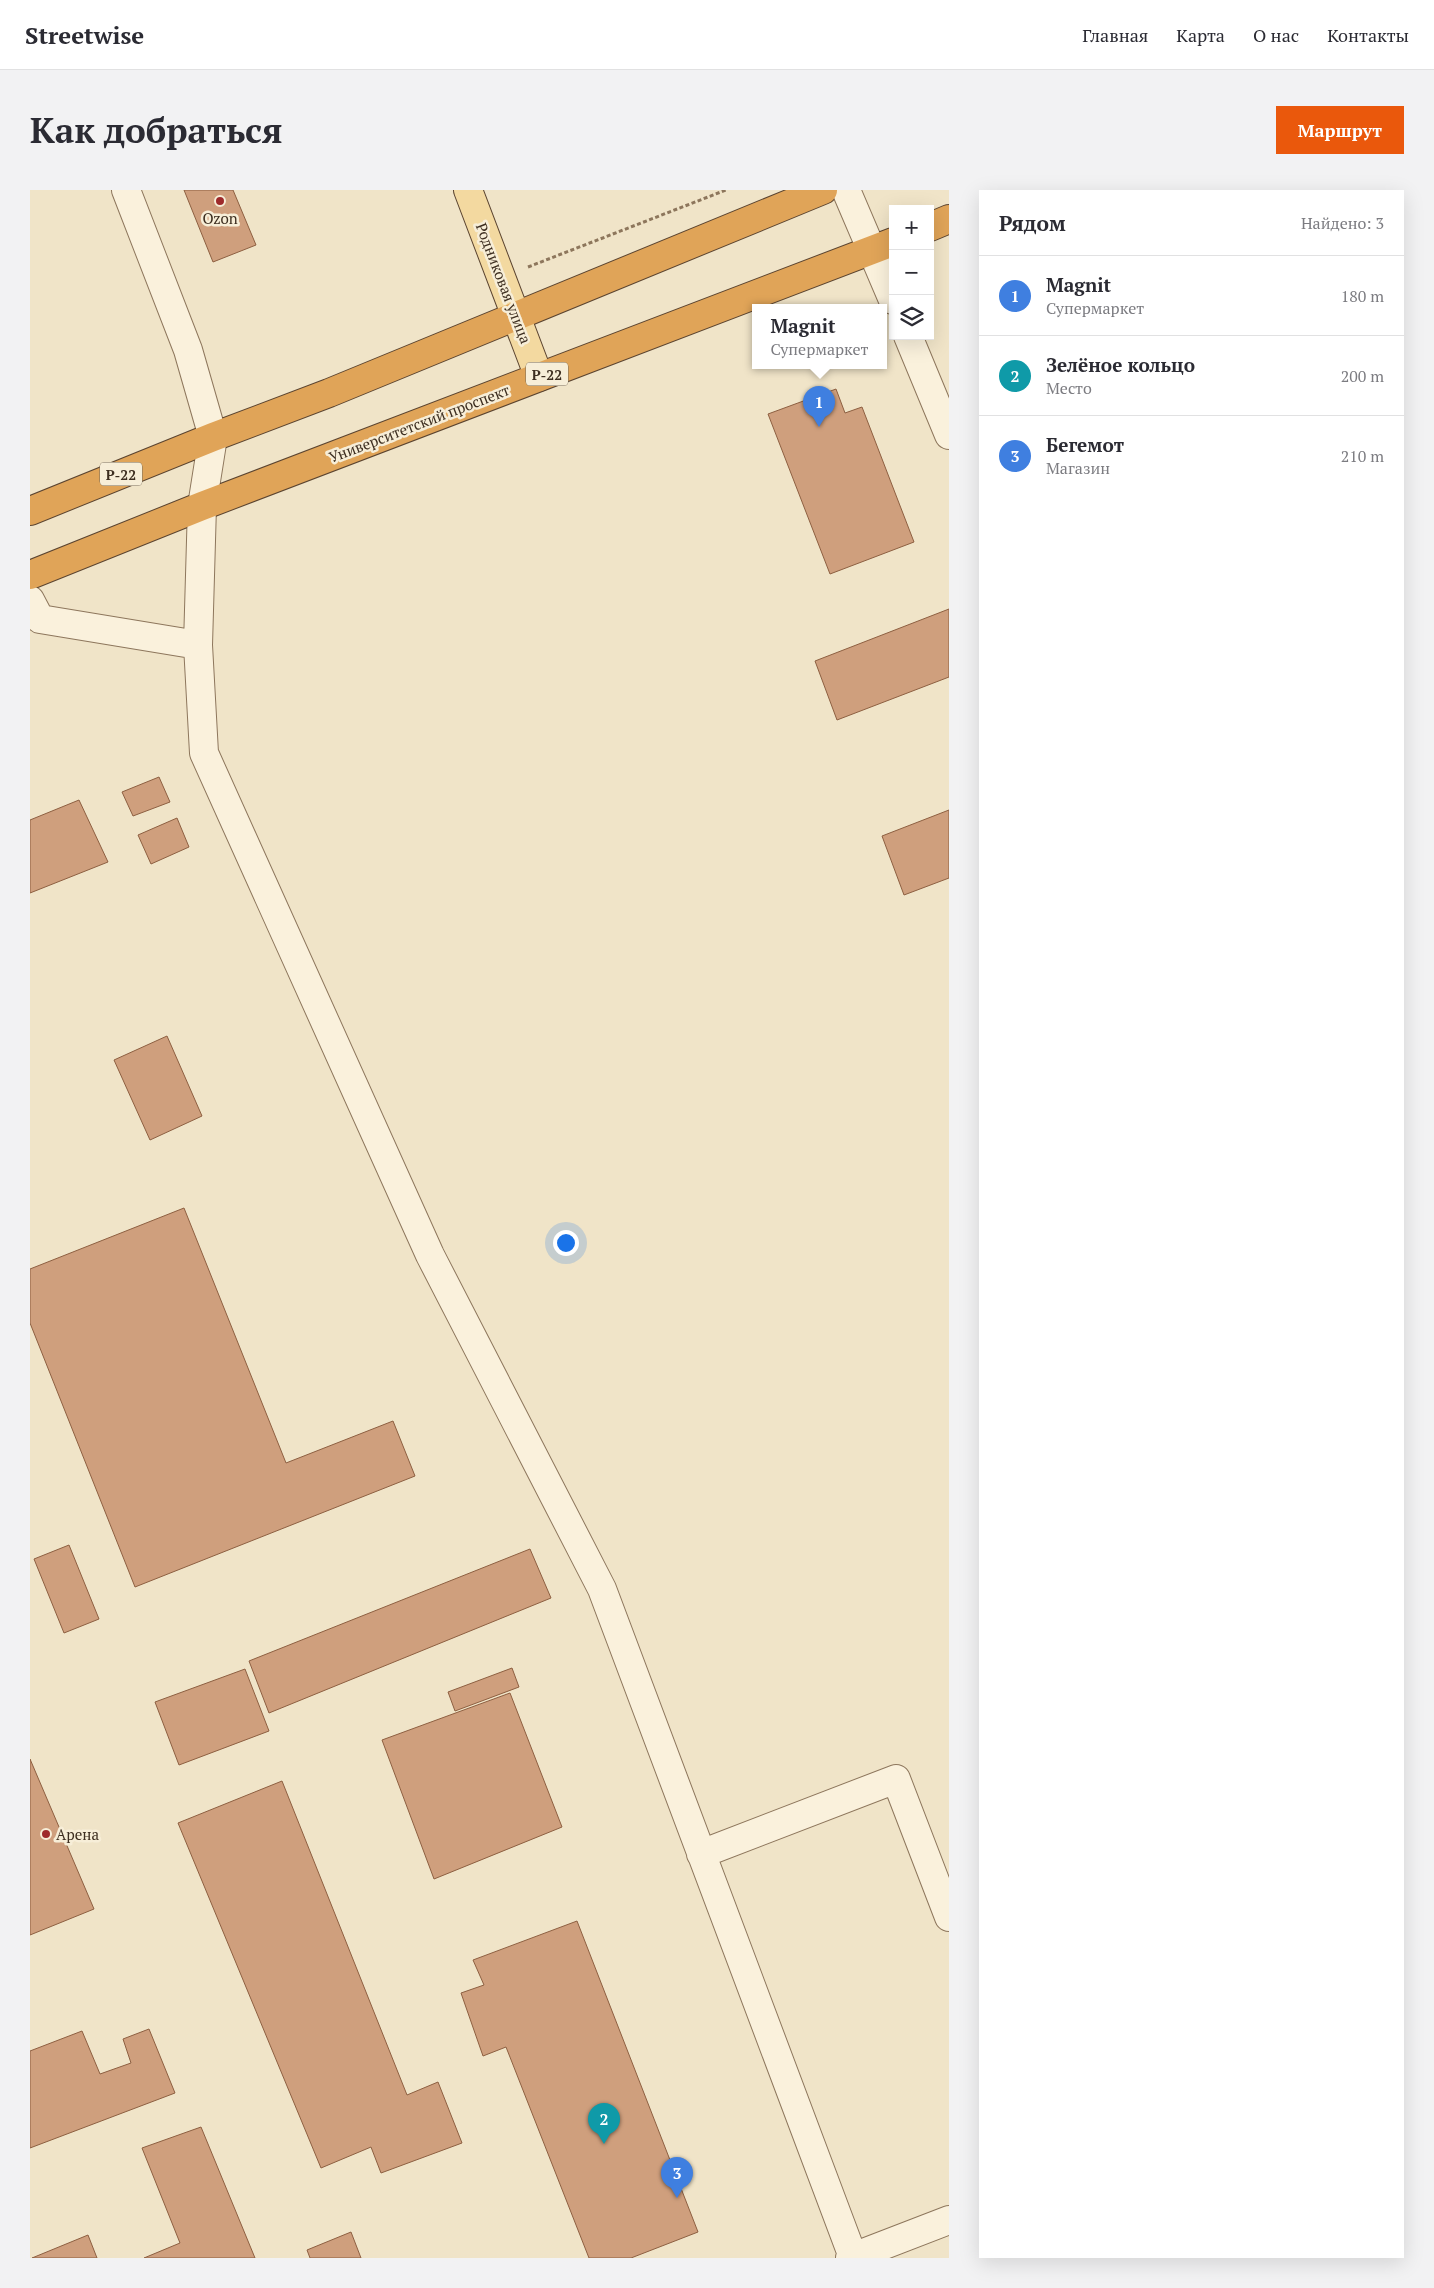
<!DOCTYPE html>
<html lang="ru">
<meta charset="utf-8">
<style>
:root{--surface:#fff;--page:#f2f2f3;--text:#2b2b33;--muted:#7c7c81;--line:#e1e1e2;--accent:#ea580c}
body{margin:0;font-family:"PT Serif",serif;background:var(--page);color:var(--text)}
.controls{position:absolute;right:15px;top:15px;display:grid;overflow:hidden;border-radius:0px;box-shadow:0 5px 20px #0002}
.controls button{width:45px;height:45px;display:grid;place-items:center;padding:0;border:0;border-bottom:1px solid var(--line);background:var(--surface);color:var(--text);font:25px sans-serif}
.you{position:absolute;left:535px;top:1052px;width:18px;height:18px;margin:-12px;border:4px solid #fff;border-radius:50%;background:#1a73e8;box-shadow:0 0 0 8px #1a73e833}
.badge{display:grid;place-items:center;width:32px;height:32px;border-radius:50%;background:var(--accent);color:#fff;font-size:16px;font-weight:700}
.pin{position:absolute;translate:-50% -41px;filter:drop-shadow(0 1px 2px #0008)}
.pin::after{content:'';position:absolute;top:26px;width:18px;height:15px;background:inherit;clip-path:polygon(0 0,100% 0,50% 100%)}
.popup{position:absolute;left:722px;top:114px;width:135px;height:65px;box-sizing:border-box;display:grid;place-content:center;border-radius:0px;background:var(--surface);filter:drop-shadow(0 1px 4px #0005);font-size:16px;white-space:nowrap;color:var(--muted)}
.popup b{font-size:19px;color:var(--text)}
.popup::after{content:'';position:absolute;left:50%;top:100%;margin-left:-10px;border:10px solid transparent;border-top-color:var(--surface)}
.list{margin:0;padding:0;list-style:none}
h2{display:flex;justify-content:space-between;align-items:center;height:65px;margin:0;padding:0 20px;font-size:21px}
h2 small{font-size:16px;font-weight:400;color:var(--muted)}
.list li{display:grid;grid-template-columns:32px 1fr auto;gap:15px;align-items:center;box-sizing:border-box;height:80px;padding:0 20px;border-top:1px solid var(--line)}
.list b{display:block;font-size:19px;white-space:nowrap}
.list p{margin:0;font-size:16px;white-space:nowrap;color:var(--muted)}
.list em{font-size:16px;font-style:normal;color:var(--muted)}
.icon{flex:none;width:28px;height:28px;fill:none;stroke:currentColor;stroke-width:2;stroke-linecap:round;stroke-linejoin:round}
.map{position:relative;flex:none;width:919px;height:2068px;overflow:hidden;border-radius:0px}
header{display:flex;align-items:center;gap:30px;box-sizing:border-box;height:70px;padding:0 25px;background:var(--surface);border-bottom:1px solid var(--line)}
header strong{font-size:24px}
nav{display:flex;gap:28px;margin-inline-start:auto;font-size:18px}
.intro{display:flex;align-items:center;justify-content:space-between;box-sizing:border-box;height:120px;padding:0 30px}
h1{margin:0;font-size:35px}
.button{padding:12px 22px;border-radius:0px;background:var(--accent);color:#fff;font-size:18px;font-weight:700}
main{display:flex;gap:30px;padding:0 30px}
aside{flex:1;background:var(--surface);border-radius:0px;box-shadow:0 5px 20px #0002}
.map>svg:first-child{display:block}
.building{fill:#cf9f7d;stroke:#8d5f41}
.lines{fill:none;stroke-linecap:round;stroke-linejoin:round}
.minor-casing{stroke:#8d765c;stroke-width:30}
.major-casing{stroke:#5b4430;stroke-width:30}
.highway-casing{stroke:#5b4430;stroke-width:30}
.path{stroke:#8d765c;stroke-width:3;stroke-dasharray:4 2.5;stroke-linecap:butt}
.minor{stroke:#faf1dc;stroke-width:28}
.major{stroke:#f3d9a0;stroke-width:28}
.highway{stroke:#e0a458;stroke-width:28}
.poi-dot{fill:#9e2a2b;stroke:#f7eed8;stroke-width:2}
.labels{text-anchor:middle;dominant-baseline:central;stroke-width:5;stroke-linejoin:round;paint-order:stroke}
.shield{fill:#f7eed8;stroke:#756857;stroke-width:1}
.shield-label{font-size:14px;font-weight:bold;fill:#3d2e20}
.poi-label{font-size:15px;fill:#3d2e20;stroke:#f7eed8}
.street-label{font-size:15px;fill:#3d2e20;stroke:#f7eed8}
</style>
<header>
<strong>Streetwise</strong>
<nav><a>Главная</a><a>Карта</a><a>О нас</a><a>Контакты</a></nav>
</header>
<div class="intro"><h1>Как добраться</h1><a class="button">Маршрут</a></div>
<main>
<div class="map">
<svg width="919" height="2068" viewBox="0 0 919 2068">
<rect width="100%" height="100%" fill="#f0e4c8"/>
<!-- building -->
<path class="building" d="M 154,0 L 203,0 L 226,55 L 183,72 Z
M 806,199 L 815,223 L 832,217 L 884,352 L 800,384 L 738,224 Z
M 919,419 L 919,487 L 807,530 L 785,471 Z
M 129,587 L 140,612 L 103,626 L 92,602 Z
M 49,610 L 78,672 L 0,703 L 0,630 Z
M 919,620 L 919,688 L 874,705 L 852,646 Z
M 147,628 L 159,657 L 121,674 L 108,645 Z
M 137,846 L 172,926 L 120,950 L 84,870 Z
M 154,1018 L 256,1273 L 363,1231 L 385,1286 L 105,1397 L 0,1133 L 0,1079 Z
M 39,1355 L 69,1429 L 34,1443 L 4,1369 Z
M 500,1359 L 521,1408 L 239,1523 L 219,1471 Z
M 482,1478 L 489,1497 L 425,1521 L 418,1502 Z
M 215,1479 L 239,1541 L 149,1575 L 125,1512 Z
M 480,1503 L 532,1637 L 404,1689 L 352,1550 Z
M 0,1569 L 64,1719 L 0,1745 Z
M 252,1591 L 377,1905 L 408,1892 L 432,1953 L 351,1983 L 341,1957 L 291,1978 L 148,1633 Z
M 547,1731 L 668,2042 L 601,2068 L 559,2068 L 476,1857 L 453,1866 L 431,1803 L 454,1795 L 443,1770 Z
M 119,1839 L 145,1903 L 0,1958 L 0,1861 L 52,1841 L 70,1884 L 101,1873 L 93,1849 Z
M 171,1937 L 225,2068 L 114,2068 L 150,2053 L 112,1958 Z
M 321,2042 L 331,2068 L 280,2068 L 277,2060 Z
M 58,2045 L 67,2068 L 2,2068 Z"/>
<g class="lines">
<!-- minor casing -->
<g class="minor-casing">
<path id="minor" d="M 96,0 L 158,160 L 183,247 L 172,316 L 168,455 L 174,563 L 400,1065 L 572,1399 L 823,2067 L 820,2068
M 816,0 L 863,110
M 878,146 L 919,245
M 0,410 L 10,429 L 168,455
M 671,1664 L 866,1589 L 919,1727
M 823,2067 L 919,2030"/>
</g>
<!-- major casing -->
<g class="major-casing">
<path id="major" d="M 438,0 L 509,187"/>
</g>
<!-- highway casing -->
<g class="highway-casing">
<path id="highway" d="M 900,37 L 919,29
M 0,321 L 183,247 L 299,203 L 793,0
M 0,385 L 172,316 L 863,52"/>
</g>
<!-- path -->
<path class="path" d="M 498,77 L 696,0"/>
<!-- minor -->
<use href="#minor" class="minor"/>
<!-- major -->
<use href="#major" class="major"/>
<!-- highway -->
<use href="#highway" class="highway"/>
</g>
<!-- markers -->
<g class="poi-dot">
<circle cx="190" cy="11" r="5"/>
<circle cx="16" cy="1644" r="5"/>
</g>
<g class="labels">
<!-- shield labels -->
<g class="shield">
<rect x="496" y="172.5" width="42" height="23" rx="4"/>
<rect x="70" y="272.5" width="42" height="23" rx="4"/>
</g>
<g class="shield-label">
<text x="517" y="184">Р-22</text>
<text x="91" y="284">Р-22</text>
</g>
<!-- poi labels -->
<g class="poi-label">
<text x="190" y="28">Ozon</text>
<text x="26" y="1644" text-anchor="start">Арена</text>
</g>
<!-- street labels -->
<g class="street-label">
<text transform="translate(474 93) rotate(69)">Родниковая улица</text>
<text transform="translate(389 233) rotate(-21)">Университетский проспект</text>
</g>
</g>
</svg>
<div class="controls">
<button>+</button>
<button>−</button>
<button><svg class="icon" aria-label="layers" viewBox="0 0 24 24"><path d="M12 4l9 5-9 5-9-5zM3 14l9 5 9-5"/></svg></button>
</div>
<div class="you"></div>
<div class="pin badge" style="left:789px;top:237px;background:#3f7fe0">1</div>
<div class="popup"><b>Magnit</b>Супермаркет</div>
<div class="pin badge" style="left:574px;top:1954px;background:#0f9aa8">2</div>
<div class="pin badge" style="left:647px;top:2008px;background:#3f7fe0">3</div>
</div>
<aside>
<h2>Рядом<small>Найдено: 3</small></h2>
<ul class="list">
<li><span class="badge" style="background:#3f7fe0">1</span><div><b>Magnit</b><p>Супермаркет</p></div><em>180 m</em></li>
<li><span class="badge" style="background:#0f9aa8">2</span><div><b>Зелёное кольцо</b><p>Место</p></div><em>200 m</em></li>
<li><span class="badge" style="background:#3f7fe0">3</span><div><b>Бегемот</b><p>Магазин</p></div><em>210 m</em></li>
</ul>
</aside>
</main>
